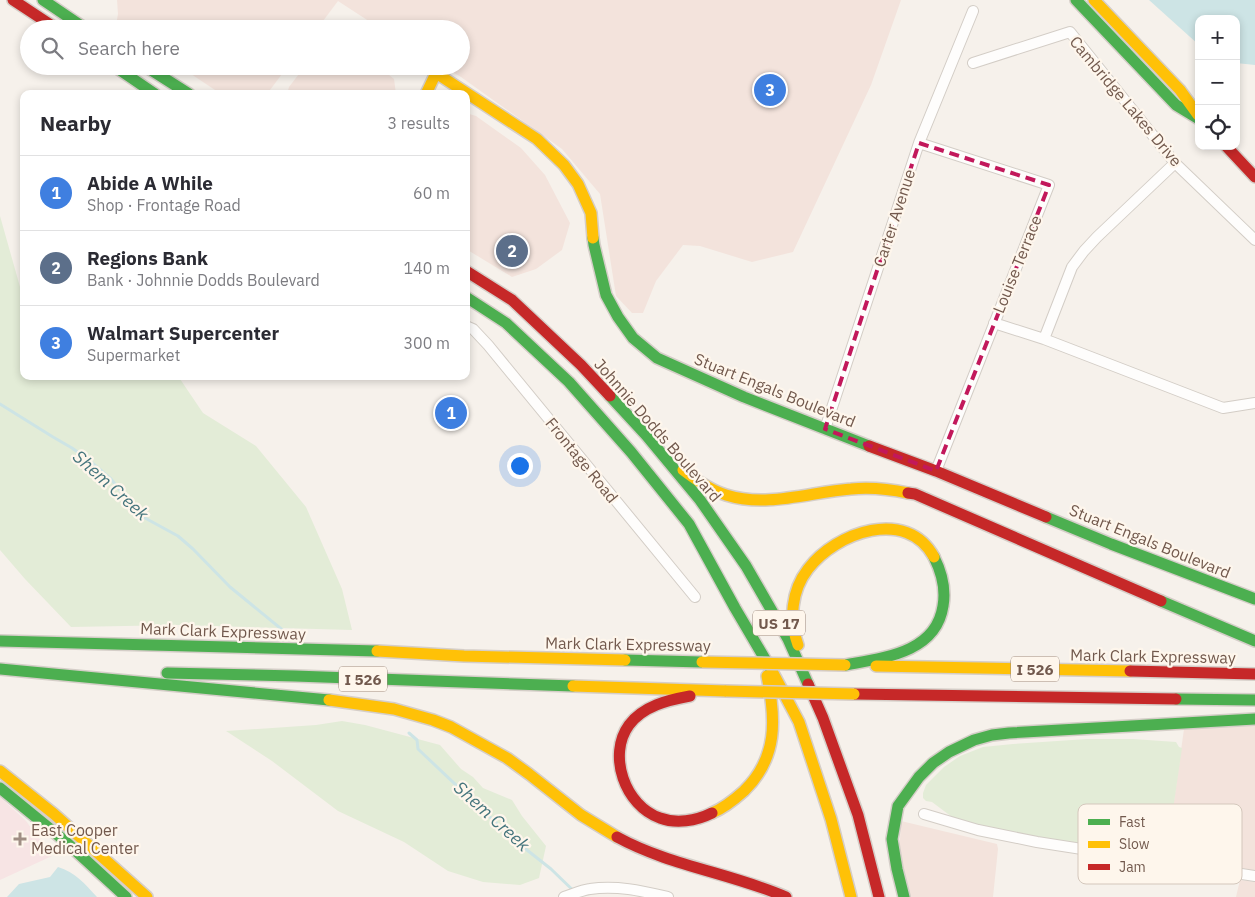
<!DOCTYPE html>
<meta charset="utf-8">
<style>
:root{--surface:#fff;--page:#f2f2f3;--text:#2b2b33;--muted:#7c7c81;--line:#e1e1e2;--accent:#a08e84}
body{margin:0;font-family:"IBM Plex Sans",sans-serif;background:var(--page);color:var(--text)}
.controls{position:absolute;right:15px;top:15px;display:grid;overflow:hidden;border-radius:10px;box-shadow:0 2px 8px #0003}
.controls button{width:45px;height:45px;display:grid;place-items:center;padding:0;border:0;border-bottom:1px solid var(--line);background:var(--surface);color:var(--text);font:25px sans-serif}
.you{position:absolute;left:519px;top:465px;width:18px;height:18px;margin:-12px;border:4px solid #fff;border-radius:50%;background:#1a73e8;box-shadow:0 0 0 8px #1a73e833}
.badge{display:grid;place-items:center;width:32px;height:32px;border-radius:50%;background:var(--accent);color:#fff;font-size:16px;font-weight:700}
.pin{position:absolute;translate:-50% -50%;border:2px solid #fff;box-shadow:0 1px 5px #0006}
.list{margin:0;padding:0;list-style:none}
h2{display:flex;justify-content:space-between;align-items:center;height:65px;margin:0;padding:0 20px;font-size:21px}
h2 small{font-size:16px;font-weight:400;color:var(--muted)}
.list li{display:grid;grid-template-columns:32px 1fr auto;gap:15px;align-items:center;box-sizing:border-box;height:75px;padding:0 20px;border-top:1px solid var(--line)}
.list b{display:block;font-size:19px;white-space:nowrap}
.list p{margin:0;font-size:16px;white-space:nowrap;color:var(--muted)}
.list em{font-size:16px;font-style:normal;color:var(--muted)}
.icon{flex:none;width:28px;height:28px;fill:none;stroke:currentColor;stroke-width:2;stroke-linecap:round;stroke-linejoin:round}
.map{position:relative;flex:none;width:1255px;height:897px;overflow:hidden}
.search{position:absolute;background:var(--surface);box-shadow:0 2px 8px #0003;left:20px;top:20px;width:450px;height:55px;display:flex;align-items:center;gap:12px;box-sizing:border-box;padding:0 18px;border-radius:28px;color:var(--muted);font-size:19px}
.panel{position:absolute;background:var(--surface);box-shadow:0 2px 8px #0003;left:20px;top:90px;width:450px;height:290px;border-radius:10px}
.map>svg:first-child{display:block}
.commercial{fill:#f3e3dc}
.medical{fill:#f7e4e4}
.green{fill:#e3ecd7}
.water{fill:#cde4e5}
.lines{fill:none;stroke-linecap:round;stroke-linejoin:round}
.stream{stroke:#cde4e5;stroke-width:3}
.street-casing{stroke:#d3cdc6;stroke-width:12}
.fast-casing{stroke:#d5cec8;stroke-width:14}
.slow-casing{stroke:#d5cec8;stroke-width:14}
.jam-casing{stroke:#d5cec8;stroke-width:14}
.street{stroke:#fefdfc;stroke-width:10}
.fast{stroke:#4caf50;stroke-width:11}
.slow{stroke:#ffc107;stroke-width:11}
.jam{stroke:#c62828;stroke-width:11}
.slow-bridge-casing{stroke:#d5ccc7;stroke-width:14;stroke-linecap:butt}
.slow-bridge{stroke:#ffc107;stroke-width:11}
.marked{fill:none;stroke:#c2185b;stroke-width:4;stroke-dasharray:10 6;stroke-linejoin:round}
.poi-dot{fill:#a08e84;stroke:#fef6ec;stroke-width:2}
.labels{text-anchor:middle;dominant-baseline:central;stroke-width:4.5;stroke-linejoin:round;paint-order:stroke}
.shield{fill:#fef6ec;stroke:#9c887d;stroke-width:1}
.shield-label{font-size:15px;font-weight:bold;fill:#72594d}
.street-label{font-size:16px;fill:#72594d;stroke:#fef6ec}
.poi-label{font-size:16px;fill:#72594d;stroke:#fef6ec;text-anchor:start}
.water-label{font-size:18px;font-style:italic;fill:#45757d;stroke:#fef6ec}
.key{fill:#fef6ec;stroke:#d4c7bc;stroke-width:1}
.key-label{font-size:14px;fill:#72594d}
</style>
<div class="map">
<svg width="1255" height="897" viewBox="0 0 1255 897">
<rect width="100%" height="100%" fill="#f6f1eb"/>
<!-- commercial -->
<path class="commercial" d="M 117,0 L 901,0 L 871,85 L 793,252 L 752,262 L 700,246 L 683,245 L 656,281 L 643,313 L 632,313 L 616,296 L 600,194 L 562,149 L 461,77 L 442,66 L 461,66 L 461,29 L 381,29 L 338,1 L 317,29 L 122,29 L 116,25 L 118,14 Z
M 179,66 L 288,66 L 267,94 L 221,94 Z
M 305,66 L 378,66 L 394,79 L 396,94 L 287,94 L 289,87 Z
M 466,113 L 476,116 L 521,148 L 545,175 L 570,223 L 562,250 L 536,269 L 512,277 L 466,249 Z
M 1255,725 L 1255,871 L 1166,858 L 1184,729 Z
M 901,821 L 997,844 L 998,849 L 993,897 L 909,897 L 899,857 Z
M 1240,880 L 1255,882 L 1255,897 L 1236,897 Z"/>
<!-- medical -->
<path class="medical" d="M 0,797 L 26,821 L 52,856 L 0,880 Z"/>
<!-- green -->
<path class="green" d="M 0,216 L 24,301 L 24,376 L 178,376 L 203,413 L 256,446 L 306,507 L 342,589 L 352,630 L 179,625 L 71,627 L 25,579 L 0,550 Z
M 342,721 L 365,725 L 440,745 L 461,769 L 473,777 L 483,788 L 512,800 L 522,816 L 546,846 L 539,878 L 520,885 L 483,882 L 448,871 L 404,842 L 338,811 L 272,761 L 226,731 L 316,725 Z
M 1087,739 L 1133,739 L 1176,742 L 1179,747 L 1182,748 L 1166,858 L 1111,849 L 1109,848 L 1105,848 L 1006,832 L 975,824 L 952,817 L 932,802 L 926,801 L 923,798 L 923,793 L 926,785 L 944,767 L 960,756 L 983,747 L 1013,744 Z"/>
<!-- water -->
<path class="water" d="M 1149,0 L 1255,0 L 1255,65 L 1236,63 L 1236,19 L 1199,19 L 1199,45 Z
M 58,867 C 75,872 85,884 97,897 L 7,897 L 19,884 L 50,877 Z"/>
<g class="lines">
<!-- stream -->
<path class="stream" d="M 0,404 L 53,437 L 72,448 L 90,461 L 111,479 L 135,509 L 145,518 L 178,536 L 193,549 L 230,587 L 285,632
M 409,733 L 417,740 L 418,749 L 513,839 L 551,869 L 580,897"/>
<!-- street casing -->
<g class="street-casing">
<path id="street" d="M 973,63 L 1070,32 L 1175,163 L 1255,240
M 919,143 L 1049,185 L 936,471
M 994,323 L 1044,339 L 1223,408 L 1255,403
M 466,326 L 473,329 L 488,345 L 695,597
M 1044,339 L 1072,267 L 1084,251 L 1097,237 L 1175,163
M 825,429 L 919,143 L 973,11
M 924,814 L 978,830 L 1037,842 L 1255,876
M 564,897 C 573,894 582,890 590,889 C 617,885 642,891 668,897"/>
</g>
<!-- fast casing -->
<g class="fast-casing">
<path id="fast" d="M 43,0 L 86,29
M 1076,0 L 1176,105 L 1199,119
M 114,66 L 155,94
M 145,66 L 189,94
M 593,238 L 594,245 L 606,295 L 618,317 L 633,338 L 657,358 L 744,397 L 869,446
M 466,297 L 506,323 L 569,382 L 631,452 L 689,524 L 735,608 L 772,671
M 610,396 L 646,435 L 700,500 L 746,566 L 788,639 L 808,684
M 1046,517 L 1111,544 L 1255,599
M 1161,601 L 1255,641
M 0,641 L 377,651
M 625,660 L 702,662
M 845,665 C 883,658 936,653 943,606 C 946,589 942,573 934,557
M 0,669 L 329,700
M 167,673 L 295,676 L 573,686
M 1176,699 L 1255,700
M 0,788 L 65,841 L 126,897
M 904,897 L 897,869 L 892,839 L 898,806 L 919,777 L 933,763 L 949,752 L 974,740 L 992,735 L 1009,733 L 1255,719"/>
</g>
<!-- slow casing -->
<g class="slow-casing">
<path id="slow" d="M 1094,0 L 1180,90 L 1198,115
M 426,94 L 436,73 L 537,139 L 564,165 L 578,184 L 591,213 L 593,238
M 683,470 C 696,480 710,490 726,495 C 767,508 810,492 851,489 C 870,487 889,489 908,493
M 798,645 C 789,620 791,591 808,569 C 836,532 907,507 934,557
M 377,651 L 464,656 L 625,660
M 876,666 L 1130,671
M 772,671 L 799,722 L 831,819 L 851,897
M 573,686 L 726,691
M 329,700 L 394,709 L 433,720 L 451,727 L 507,758 L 529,774 L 581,815 L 617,837
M 0,771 L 54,814 L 147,897
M 712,813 C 724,808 734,800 744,791 C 778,758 776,719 767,676"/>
</g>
<!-- jam casing -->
<g class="jam-casing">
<path id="jam" d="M 13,0 L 57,29
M 1226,146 L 1255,177
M 466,271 L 512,300 L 581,365 L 610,396
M 869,446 L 936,471 L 1046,517
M 908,493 L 915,494 L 1161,601
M 1130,671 L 1255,674
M 808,684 L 823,718 L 858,815 L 879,897
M 854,694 L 1176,699
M 690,696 C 668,700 643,706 629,725 C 607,755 625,806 660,818 C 676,824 696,821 712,813
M 617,837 C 670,866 731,873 786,897"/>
</g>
<!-- street -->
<use href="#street" class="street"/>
<!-- fast -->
<use href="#fast" class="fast"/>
<!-- slow -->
<use href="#slow" class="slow"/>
<!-- jam -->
<use href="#jam" class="jam"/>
<!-- slow-bridge casing -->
<g class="slow-bridge-casing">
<path id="slow-bridge" d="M 702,662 L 845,665
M 726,691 L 854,694"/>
</g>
<!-- slow-bridge -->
<use href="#slow-bridge" class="slow-bridge"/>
</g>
<!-- marked area -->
<path class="marked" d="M 919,143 L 1049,185 L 936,471 L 825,429 Z"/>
<!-- markers -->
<path class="poi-dot" d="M17.5 831.5h5v5h5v5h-5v5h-5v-5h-5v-5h5z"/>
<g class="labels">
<!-- shield labels -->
<g class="shield">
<rect x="753" y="610.5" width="52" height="25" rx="4"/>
<rect x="1011" y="656.5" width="48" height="25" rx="4"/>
<rect x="339" y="666.5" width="48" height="25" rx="4"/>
</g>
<g class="shield-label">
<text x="779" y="623">US 17</text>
<text x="1035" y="669">I 526</text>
<text x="363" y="679">I 526</text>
</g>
<!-- street labels -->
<g class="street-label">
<text transform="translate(1126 101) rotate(50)">Cambridge Lakes Drive</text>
<text transform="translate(894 218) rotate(-72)">Carter Avenue</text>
<text transform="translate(1017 264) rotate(-68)">Louise Terrace</text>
<text transform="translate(775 390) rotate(22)">Stuart Engals Boulevard</text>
<text transform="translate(658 430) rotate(49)">Johnnie Dodds Boulevard</text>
<text transform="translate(582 460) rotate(51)">Frontage Road</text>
<text transform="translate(1150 541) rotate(22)">Stuart Engals Boulevard</text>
<text transform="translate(223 631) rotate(2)">Mark Clark Expressway</text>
<text transform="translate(628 644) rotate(1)">Mark Clark Expressway</text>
<text transform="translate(1153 656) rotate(1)">Mark Clark Expressway</text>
</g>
<!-- poi labels -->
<g class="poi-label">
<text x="31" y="830">East Cooper<tspan x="31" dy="18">Medical Center</tspan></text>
</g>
<!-- water labels -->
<g class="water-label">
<text transform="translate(111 485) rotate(42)">Shem Creek</text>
<text transform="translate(492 816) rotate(42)">Shem Creek</text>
</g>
</g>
<!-- legend -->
<rect x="1078" y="804" width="164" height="80" rx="8" class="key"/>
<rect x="1088" y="819" width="22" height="6" fill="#4caf50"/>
<rect x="1088" y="841" width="22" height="7" fill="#ffc107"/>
<rect x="1088" y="864" width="22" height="6" fill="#c62828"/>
<g class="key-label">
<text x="1119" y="827">Fast</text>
<text x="1119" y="849">Slow</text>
<text x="1119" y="872">Jam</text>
</g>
</svg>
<div class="controls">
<button>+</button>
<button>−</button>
<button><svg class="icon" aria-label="locate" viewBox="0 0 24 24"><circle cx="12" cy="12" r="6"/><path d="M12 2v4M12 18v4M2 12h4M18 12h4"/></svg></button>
</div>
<div class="you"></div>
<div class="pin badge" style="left:451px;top:413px;background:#3f7fe0">1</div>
<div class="pin badge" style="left:512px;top:251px;background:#5c6f8a">2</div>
<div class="pin badge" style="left:770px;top:90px;background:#3f7fe0">3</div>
<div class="search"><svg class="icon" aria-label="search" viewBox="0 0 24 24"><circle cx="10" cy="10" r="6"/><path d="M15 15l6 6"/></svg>Search here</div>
<section class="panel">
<h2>Nearby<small>3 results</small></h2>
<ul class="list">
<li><span class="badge" style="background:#3f7fe0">1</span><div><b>Abide A While</b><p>Shop · Frontage Road</p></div><em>60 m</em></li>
<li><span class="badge" style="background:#5c6f8a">2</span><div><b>Regions Bank</b><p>Bank · Johnnie Dodds Boulevard</p></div><em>140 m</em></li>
<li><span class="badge" style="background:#3f7fe0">3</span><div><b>Walmart Supercenter</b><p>Supermarket</p></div><em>300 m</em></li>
</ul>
</section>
</div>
